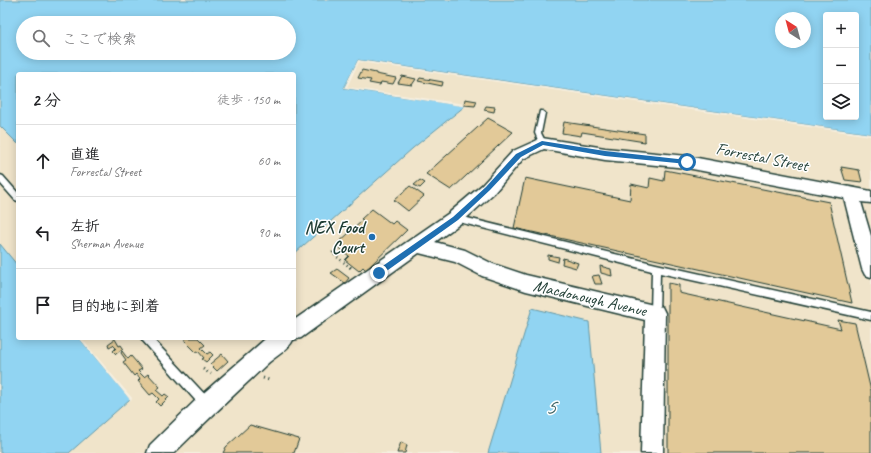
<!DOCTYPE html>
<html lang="ja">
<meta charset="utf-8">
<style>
:root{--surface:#fff;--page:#f6f6f6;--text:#202124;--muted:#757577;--line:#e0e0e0}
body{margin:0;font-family:Caveat,"Klee One",sans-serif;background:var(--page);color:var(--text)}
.controls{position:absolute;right:12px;top:12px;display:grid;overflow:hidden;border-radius:4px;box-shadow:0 2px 10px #0003}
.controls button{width:36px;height:36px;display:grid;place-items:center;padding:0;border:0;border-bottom:1px solid var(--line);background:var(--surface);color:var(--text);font:20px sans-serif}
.compass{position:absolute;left:775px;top:12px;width:36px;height:36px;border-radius:50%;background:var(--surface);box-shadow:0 2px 10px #0003;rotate:324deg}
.stop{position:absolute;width:12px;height:12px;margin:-9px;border:3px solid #1f6fb2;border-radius:50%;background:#fff}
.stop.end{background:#1f6fb2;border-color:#fff;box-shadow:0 1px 4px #0008}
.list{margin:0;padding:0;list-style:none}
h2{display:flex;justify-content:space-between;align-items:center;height:52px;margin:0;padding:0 16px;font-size:17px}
h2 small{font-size:13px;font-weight:400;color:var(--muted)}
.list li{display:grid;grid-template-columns:26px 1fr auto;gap:12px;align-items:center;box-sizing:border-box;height:72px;padding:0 16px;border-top:1px solid var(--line)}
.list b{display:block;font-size:15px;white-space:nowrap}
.list p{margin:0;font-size:13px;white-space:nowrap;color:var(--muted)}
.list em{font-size:13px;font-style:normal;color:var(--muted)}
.icon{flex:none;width:22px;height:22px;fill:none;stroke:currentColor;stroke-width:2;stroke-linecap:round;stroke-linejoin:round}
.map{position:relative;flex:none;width:871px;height:453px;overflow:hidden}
.search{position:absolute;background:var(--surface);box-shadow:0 2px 10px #0003;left:16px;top:16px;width:280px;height:44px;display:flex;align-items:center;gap:10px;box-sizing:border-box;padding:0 14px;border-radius:22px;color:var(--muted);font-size:15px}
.panel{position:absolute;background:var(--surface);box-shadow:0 2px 10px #0003;left:16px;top:72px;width:280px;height:268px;border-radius:4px}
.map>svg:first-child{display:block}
.built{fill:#f0e4ca}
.water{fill:#91d4f2;stroke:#6398a6;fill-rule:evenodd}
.pier{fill:#f6efe0}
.building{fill:#e2c998;stroke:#1f3d34}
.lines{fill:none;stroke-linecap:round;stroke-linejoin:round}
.lane-casing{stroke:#1f3d34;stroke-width:3}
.street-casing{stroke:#1f3d34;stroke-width:3}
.path-far1{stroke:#1f3d34;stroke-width:2.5;stroke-dasharray:1 3;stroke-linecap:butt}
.path{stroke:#1f3d34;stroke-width:3;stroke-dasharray:1 3.5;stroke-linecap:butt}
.lane{fill:#fff;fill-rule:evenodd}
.street{fill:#fff;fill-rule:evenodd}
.route{fill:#1f6fb2}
.poi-dot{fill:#1f6fb2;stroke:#fff;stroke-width:1.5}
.labels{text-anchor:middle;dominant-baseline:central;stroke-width:3;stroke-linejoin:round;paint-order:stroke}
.street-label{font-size:17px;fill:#1f3d34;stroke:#fff}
.poi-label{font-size:17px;font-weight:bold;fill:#1f3d34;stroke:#fff;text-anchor:end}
.near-water-label{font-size:22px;font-style:italic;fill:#3c6364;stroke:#fff}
</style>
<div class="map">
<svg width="871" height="453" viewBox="0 0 871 453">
<rect width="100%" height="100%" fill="#f6efe0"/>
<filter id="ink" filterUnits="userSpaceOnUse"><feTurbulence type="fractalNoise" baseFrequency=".025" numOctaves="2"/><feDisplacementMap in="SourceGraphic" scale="8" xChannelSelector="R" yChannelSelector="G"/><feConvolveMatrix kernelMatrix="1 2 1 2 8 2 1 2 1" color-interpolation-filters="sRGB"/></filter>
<g filter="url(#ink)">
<!-- built -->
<path class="built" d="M 358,60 L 871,135 L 871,453 L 69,453 L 130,399 L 79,338 L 294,338 L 294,254 L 413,148 L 464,107 L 344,88 Z
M 0,126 L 18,144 L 18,266 L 0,244 Z"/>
<!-- water -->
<path class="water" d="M 0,0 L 871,0 L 871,134 L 358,60 L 344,88 L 465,106 L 413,148 L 294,254 L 294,74 L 18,74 L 18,144 L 0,126 ZM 826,15 L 856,15 L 856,117 L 826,117 ZM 781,18 L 805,18 L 805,42 L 781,42 ZM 23,23 L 289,23 L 289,53 L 23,53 Z
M 0,244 L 18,266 L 18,338 L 79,338 L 130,399 L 69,453 L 0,453 Z
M 532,308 L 589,322 L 601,453 L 488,453 Z"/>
<!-- pier -->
<path class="pier" d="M 358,60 L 871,134 L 871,136 L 359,62 L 347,87 L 465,104 L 467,107 L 344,88 Z
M 79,338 L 81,338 L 132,398 L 131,401 Z"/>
<!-- building -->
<path class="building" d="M 362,70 L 376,73 L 376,74 L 396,78 L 393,84 L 381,82 L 380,85 L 369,83 L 371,80 L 358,78 Z
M 402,76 L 416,79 L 412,85 L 398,83 Z
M 420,78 L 443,82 L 442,86 L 418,81 Z
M 465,99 L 477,101 L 475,106 L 464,105 Z
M 486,106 L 495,107 L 494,112 L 484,110 Z
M 488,118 L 513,132 L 451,190 L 426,174 Z
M 564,122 L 645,134 L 645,142 L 582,132 L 581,136 L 562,133 Z
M 841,167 L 859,170 L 862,182 L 845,180 Z
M 665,170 L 829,202 L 852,303 L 514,228 L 525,178 L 630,200 L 631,184 L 649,188 L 650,178 L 664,181 Z
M 420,180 L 425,183 L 420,188 L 414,185 Z
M 410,186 L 424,196 L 408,211 L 394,200 Z
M 372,209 L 392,224 L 395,221 L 407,230 L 366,270 L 363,267 L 359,271 L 345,260 L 349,256 L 336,245 L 363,220 L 361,219 Z
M 548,255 L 559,257 L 558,262 L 548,259 Z
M 563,258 L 578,263 L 576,268 L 562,264 Z
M 600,266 L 611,269 L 612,276 L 601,273 Z
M 337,269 L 349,278 L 345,283 L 331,273 Z
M 599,275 L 602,284 L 595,284 L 592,276 Z
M 668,283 L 679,285 L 679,293 L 841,329 L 838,320 L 855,323 L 871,391 L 871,453 L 668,453 Z
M 185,338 L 198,338 L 205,345 L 201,348 L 207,354 L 210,352 L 213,355 L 206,362 L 202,359 L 204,358 L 198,351 L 196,352 L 185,341 Z
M 115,339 L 119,346 L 121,345 L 123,348 L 116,354 L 113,351 L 116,348 L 113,345 L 109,347 L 108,344 Z
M 122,351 L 128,359 L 131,356 L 142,369 L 138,371 L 144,377 L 148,374 L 160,387 L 156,390 L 163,396 L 165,394 L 169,397 L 160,406 L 156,402 L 159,399 L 153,393 L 150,395 L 138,381 L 140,379 L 136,374 L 134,376 L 123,362 L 126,360 L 121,353 Z
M 222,354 L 228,361 L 217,371 L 210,364 Z
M 250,425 L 299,439 L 294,453 L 223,453 L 226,447 Z
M 401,442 L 407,445 L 405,453 L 397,453 Z"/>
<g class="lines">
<!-- lane casing -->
<g class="lane-casing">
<path id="lane" d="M 540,111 L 542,111 L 545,113 L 541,133 L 546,143 L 542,146 L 540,145 L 535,133 Z
M 0,175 L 3,176 L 18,193 L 18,201 L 15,200 L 0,183 Z
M 455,215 L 656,264 L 871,312 L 871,320 L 660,273 L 659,313 L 658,316 L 655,317 L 652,316 L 651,313 L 652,271 L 455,221 L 452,220 L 451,218 L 452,216 Z
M 141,338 L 152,338 L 211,401 L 212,405 L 211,409 L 207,410 L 203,409 L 143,341 Z"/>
</g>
<!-- street casing -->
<g class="street-casing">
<path id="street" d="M 542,138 L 605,148 L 687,156 L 871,191 L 871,203 L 861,202 L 871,236 L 871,277 L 865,275 L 862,269 L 844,198 L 687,168 L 605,160 L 544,149 L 523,159 L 494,193 L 461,223 L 435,242 L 465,250 L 493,264 L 526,275 L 662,307 L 665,313 L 663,453 L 641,453 L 645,320 L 526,291 L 482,276 L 455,262 L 419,253 L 301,338 L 293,340 C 289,350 274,357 266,365 C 235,394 204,423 174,453 L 147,453 L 150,445 L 199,397 L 264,340 L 267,338 L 294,338 L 294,320 L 449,213 L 482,185 L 513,151 Z"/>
</g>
<!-- path-far1 -->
<path class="path-far1" d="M 339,247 L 332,253 L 351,268"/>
<!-- path -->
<path class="path" d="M 350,267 L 353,270
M 203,369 L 211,374
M 263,378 L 269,380"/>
<!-- lane -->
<use href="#lane" class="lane"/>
<!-- street -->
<use href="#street" class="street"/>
</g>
</g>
<!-- route -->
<path class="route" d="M 542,141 L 605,151 L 687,160 L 690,162 L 687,164 L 605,156 L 543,145 L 521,157 L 490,190 L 458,220 L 381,275 L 377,275 L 377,270 L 453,217 L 486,187 L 516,154 Z"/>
<!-- markers -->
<circle class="poi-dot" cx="372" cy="237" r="4"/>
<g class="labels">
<!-- street labels -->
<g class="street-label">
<text transform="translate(762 157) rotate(11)">Forrestal Street</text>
<text transform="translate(590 298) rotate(13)">Macdonough Avenue</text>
</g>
<!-- poi labels -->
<g class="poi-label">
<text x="364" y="227">NEX Food<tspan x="364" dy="20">Court</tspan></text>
</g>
<!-- near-water labels -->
<g class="near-water-label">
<text x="550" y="407">5</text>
</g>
</g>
</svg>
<div class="controls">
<button>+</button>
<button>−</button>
<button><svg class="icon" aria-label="layers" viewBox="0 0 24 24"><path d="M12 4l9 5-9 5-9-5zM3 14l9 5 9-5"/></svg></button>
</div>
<svg class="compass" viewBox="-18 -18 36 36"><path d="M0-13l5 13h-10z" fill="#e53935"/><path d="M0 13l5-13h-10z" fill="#757577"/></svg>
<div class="stop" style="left:687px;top:162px"></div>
<div class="stop end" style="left:379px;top:273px"></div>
<div class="search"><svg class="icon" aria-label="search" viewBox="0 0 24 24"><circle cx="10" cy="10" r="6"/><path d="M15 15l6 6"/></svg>ここで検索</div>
<section class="panel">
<h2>2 分<small>徒歩 · 150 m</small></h2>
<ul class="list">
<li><svg class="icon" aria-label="ahead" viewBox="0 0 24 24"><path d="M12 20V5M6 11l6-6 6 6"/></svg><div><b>直進</b><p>Forrestal Street</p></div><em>60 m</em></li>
<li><svg class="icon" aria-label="left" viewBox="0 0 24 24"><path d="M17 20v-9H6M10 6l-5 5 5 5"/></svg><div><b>左折</b><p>Sherman Avenue</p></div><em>90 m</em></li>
<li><svg class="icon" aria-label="arrive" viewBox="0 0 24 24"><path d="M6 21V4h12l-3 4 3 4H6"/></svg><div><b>目的地に到着</b></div></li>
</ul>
</section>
</div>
